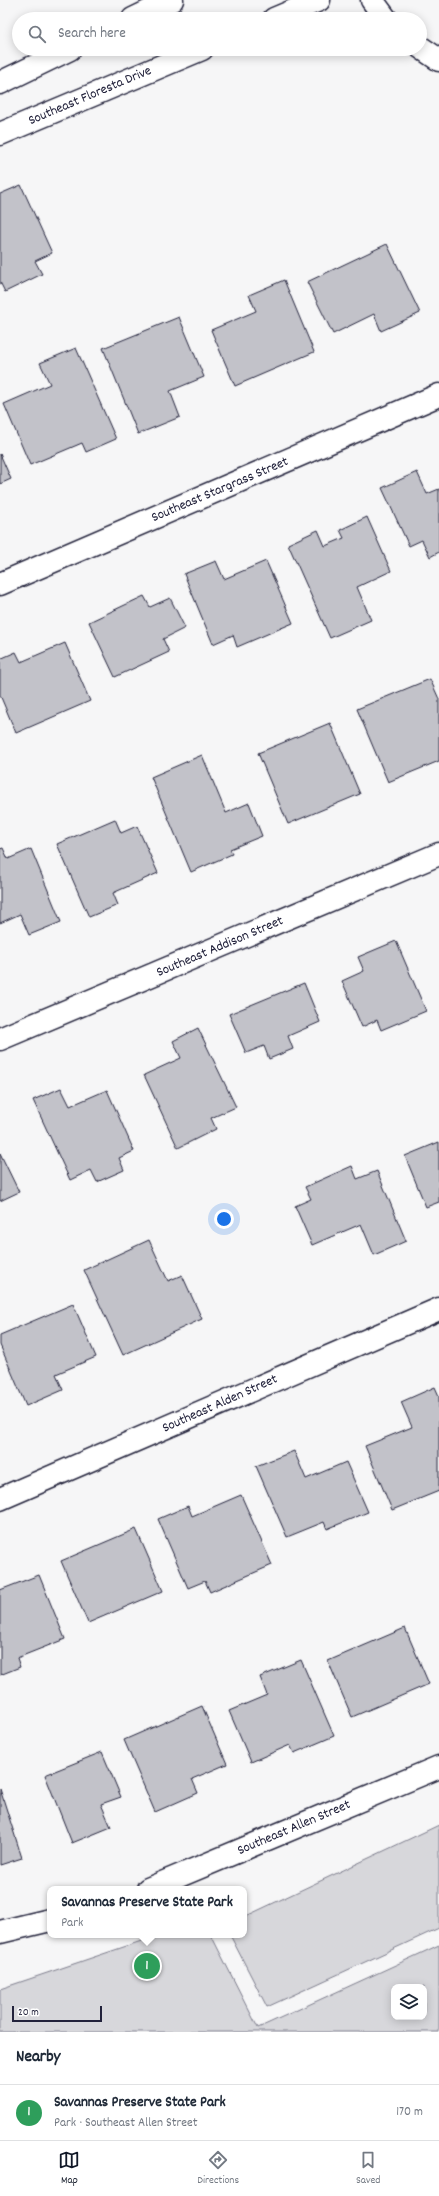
<!DOCTYPE html>
<meta charset="utf-8">
<style>
:root{--surface:#fff;--page:#f6f6f7;--text:#1f2937;--muted:#747a83;--line:#e0e1e3;--accent:#111827}
body{margin:0;font-family:Dekko,sans-serif;background:var(--page);color:var(--text)}
.controls{position:absolute;right:12px;bottom:12px;display:grid;overflow:hidden;border-radius:8px;box-shadow:0 2px 10px #0003}
.controls button{width:36px;height:36px;display:grid;place-items:center;padding:0;border:0;border-bottom:1px solid var(--line);background:var(--surface);color:var(--text);font:20px sans-serif}
.scale{position:absolute;left:12px;bottom:10px;width:90px;box-sizing:border-box;padding-left:4px;border:2px solid #22223b;border-top:0;font-size:11px;line-height:14px;white-space:nowrap;color:#22223b;-webkit-text-stroke:3px #fff;paint-order:stroke}
.you{position:absolute;left:224px;top:1219px;width:14px;height:14px;margin:-10px;border:3px solid #fff;border-radius:50%;background:#1a73e8;box-shadow:0 0 0 6px #1a73e833}
.badge{display:grid;place-items:center;width:26px;height:26px;border-radius:50%;background:var(--accent);color:#fff;font-size:13px;font-weight:700}
.pin{position:absolute;translate:-50% -50%;border:2px solid #fff;box-shadow:0 1px 4px #0006}
.popup{position:absolute;left:47px;top:1886px;width:200px;height:52px;box-sizing:border-box;display:grid;place-content:center;border-radius:8px;background:var(--surface);filter:drop-shadow(0 1px 3px #0005);font-size:13px;white-space:nowrap;color:var(--muted)}
.popup b{font-size:15px;color:var(--text)}
.popup::after{content:'';position:absolute;left:50%;top:100%;margin-left:-8px;border:8px solid transparent;border-top-color:var(--surface)}
.list{margin:0;padding:0;list-style:none}
h2{display:flex;justify-content:space-between;align-items:center;height:52px;margin:0;padding:0 16px;font-size:17px}
h2 small{font-size:13px;font-weight:400;color:var(--muted)}
.list li{display:grid;grid-template-columns:26px 1fr auto;gap:12px;align-items:center;box-sizing:border-box;height:56px;padding:0 16px;border-top:1px solid var(--line)}
.list b{display:block;font-size:15px;white-space:nowrap}
.list p{margin:0;font-size:13px;white-space:nowrap;color:var(--muted)}
.list em{font-size:13px;font-style:normal;color:var(--muted)}
.icon{flex:none;width:22px;height:22px;fill:none;stroke:currentColor;stroke-width:2;stroke-linecap:round;stroke-linejoin:round}
.map{position:relative;flex:none;width:439px;height:2032px;overflow:hidden}
.search{position:absolute;background:var(--surface);box-shadow:0 2px 10px #0003;left:12px;right:12px;top:12px;height:44px;display:flex;align-items:center;gap:10px;box-sizing:border-box;padding:0 14px;border-radius:22px;color:var(--muted);font-size:15px}
.sheet{height:108px;background:var(--surface)}
nav{display:flex;justify-content:space-around;align-items:center;box-sizing:border-box;height:56px;border-top:1px solid var(--line);background:var(--surface);font-size:11px;color:var(--muted)}
nav a{display:grid;justify-items:center;gap:2px}
nav .on{color:var(--accent)}
.map>svg:first-child{display:block}
.green{fill:#d7d7db;stroke:#7c7c8b;fill-rule:evenodd}
.building{fill:#c2c2c9;stroke:#22223b}
.lines{fill:none;stroke-linecap:round;stroke-linejoin:round}
.minor-casing{stroke:#22223b;stroke-width:25}
.tertiary-casing{stroke:#22223b;stroke-width:25}
.minor{stroke:#fff;stroke-width:22}
.tertiary{stroke:#fff;stroke-width:22}
.labels{text-anchor:middle;dominant-baseline:central;stroke-width:3;stroke-linejoin:round;paint-order:stroke}
.street-label{font-size:14px;fill:#22223b;stroke:#fff}
</style>
<div class="map">
<svg width="439" height="2032" viewBox="0 0 439 2032">
<rect width="100%" height="100%" fill="#f6f6f7"/>
<filter id="ink" filterUnits="userSpaceOnUse"><feTurbulence type="fractalNoise" baseFrequency=".025" numOctaves="2"/><feDisplacementMap in="SourceGraphic" scale="8" xChannelSelector="R" yChannelSelector="G"/><feConvolveMatrix kernelMatrix="1 2 1 2 8 2 1 2 1" color-interpolation-filters="sRGB"/></filter>
<g filter="url(#ink)">
<!-- green -->
<path class="green" d="M 439,1825 L 439,1928 L 267,2007 L 230,1935 L 244,1935 L 244,1917 Z
M 159,1935 L 211,1935 L 258,2028 L 439,1945 L 439,2032 L 0,2032 L 0,1989 ZM 394,1987 L 424,1987 L 424,2017 L 394,2017 Z"/>
<!-- building -->
<path class="building" d="M 21,185 L 52,253 L 35,261 L 42,274 L 5,292 L 0,282 L 0,194 Z
M 387,244 L 420,313 L 381,331 L 374,314 L 333,334 L 307,282 Z
M 284,280 L 314,352 L 235,386 L 211,330 L 256,311 L 249,295 Z
M 179,317 L 204,377 L 170,391 L 180,417 L 138,434 L 103,348 Z
M 76,348 L 116,439 L 86,452 L 82,443 L 30,465 L 4,404 L 50,384 L 40,363 Z
M 0,454 L 11,479 L 0,484 Z
M 417,472 L 427,494 L 439,489 L 439,552 L 430,557 L 422,540 L 409,546 L 382,488 Z
M 367,517 L 391,571 L 357,587 L 371,620 L 330,638 L 288,544 L 318,530 L 325,546 L 344,538 L 340,530 Z
M 216,561 L 224,579 L 266,561 L 293,623 L 237,647 L 233,635 L 213,644 L 184,574 Z
M 144,596 L 150,607 L 170,598 L 185,628 L 163,639 L 169,652 L 115,677 L 89,622 Z
M 65,643 L 90,701 L 16,733 L 0,695 L 0,659 L 16,652 L 21,662 Z
M 430,679 L 439,699 L 439,761 L 388,782 L 357,709 Z
M 330,723 L 360,794 L 288,824 L 258,753 Z
M 202,755 L 226,813 L 249,803 L 262,836 L 230,849 L 232,854 L 191,872 L 151,777 Z
M 115,819 L 121,833 L 137,826 L 158,873 L 113,893 L 118,905 L 89,917 L 57,844 Z
M 3,848 L 8,859 L 31,849 L 61,922 L 29,935 L 20,914 L 0,923 L 0,849 Z
M 396,941 L 426,1011 L 381,1030 L 377,1020 L 362,1027 L 342,981 L 364,971 L 358,957 Z
M 304,983 L 320,1022 L 288,1036 L 293,1049 L 269,1059 L 264,1046 L 246,1053 L 229,1014 Z
M 198,1028 L 236,1107 L 211,1118 L 216,1129 L 178,1148 L 144,1075 L 181,1058 L 173,1041 Z
M 61,1088 L 70,1106 L 107,1090 L 134,1151 L 119,1158 L 124,1170 L 97,1182 L 91,1170 L 70,1180 L 33,1100 Z
M 439,1142 L 439,1202 L 426,1207 L 405,1156 Z
M 0,1153 L 19,1192 L 0,1201 Z
M 352,1166 L 357,1179 L 377,1171 L 406,1241 L 374,1255 L 361,1224 L 312,1245 L 295,1206 L 311,1199 L 305,1187 Z
M 149,1240 L 168,1281 L 182,1275 L 202,1319 L 123,1355 L 84,1270 Z
M 73,1304 L 96,1357 L 56,1374 L 63,1390 L 26,1406 L 0,1345 L 0,1335 Z
M 435,1387 L 439,1396 L 439,1491 L 392,1510 L 365,1446 L 412,1427 L 401,1402 Z
M 294,1451 L 306,1479 L 346,1462 L 368,1512 L 327,1529 L 324,1522 L 287,1537 L 256,1466 Z
M 241,1495 L 272,1565 L 210,1592 L 205,1581 L 188,1588 L 158,1519 L 188,1506 L 192,1516 Z
M 136,1529 L 163,1591 L 88,1623 L 61,1561 Z
M 39,1575 L 65,1639 L 17,1658 L 20,1667 L 0,1675 L 0,1590 Z
M 405,1628 L 429,1684 L 352,1717 L 328,1661 Z
M 301,1660 L 334,1736 L 294,1753 L 290,1745 L 251,1762 L 229,1711 L 267,1695 L 260,1677 Z
M 202,1706 L 227,1764 L 192,1779 L 198,1793 L 155,1812 L 124,1740 Z
M 102,1752 L 121,1797 L 101,1804 L 111,1827 L 72,1843 L 45,1775 Z
M 0,1789 L 22,1858 L 0,1865 Z"/>
<g class="lines">
<!-- minor casing -->
<g class="minor-casing">
<path id="minor" d="M 372,0 L 386,19
M 420,47 L 439,60
M 0,584 L 439,395
M 0,1039 L 439,854
M 0,1499 L 439,1309
M 148,1889 L 439,1767
M 0,1932 L 50,1920"/>
</g>
<!-- tertiary casing -->
<g class="tertiary-casing">
<path id="tertiary" d="M 133,19 L 172,0
M 274,19 L 319,0
M 0,83 L 70,49
M 0,134 L 202,49"/>
</g>
<!-- minor -->
<use href="#minor" class="minor"/>
<!-- tertiary -->
<use href="#tertiary" class="tertiary"/>
</g>
</g>
<g class="labels">
<!-- street labels -->
<g class="street-label">
<text transform="translate(90 96) rotate(-23)">Southeast Floresta Drive</text>
<text transform="translate(220 490) rotate(-23)">Southeast Stargrass Street</text>
<text transform="translate(220 947) rotate(-23)">Southeast Addison Street</text>
<text transform="translate(220 1404) rotate(-24)">Southeast Alden Street</text>
<text transform="translate(294 1828) rotate(-23)">Southeast Allen Street</text>
</g>
</g>
</svg>
<div class="controls">
<button><svg class="icon" aria-label="layers" viewBox="0 0 24 24"><path d="M12 4l9 5-9 5-9-5zM3 14l9 5 9-5"/></svg></button>
</div>
<div class="scale">20 m</div>
<div class="you"></div>
<div class="pin badge" style="left:147px;top:1966px;background:#2e9e5b">1</div>
<div class="popup"><b>Savannas Preserve State Park</b>Park</div>
<div class="search"><svg class="icon" aria-label="search" viewBox="0 0 24 24"><circle cx="10" cy="10" r="6"/><path d="M15 15l6 6"/></svg>Search here</div>
</div>
<section class="sheet">
<h2>Nearby<small></small></h2>
<ul class="list">
<li><span class="badge" style="background:#2e9e5b">1</span><div><b>Savannas Preserve State Park</b><p>Park · Southeast Allen Street</p></div><em>170 m</em></li>
</ul>
</section>
<nav>
<a class="on"><svg class="icon" aria-label="map" viewBox="0 0 24 24"><path d="M3 6l6-2 6 2 6-2v14l-6 2-6-2-6 2zM9 4v14M15 6v14"/></svg>Map</a>
<a><svg class="icon" aria-label="directions" viewBox="0 0 24 24"><path d="M12 3l9 9-9 9-9-9zM9 14v-3h6M13 9l2 2-2 2"/></svg>Directions</a>
<a><svg class="icon" aria-label="saved" viewBox="0 0 24 24"><path d="M7 4h10v16l-5-4-5 4z"/></svg>Saved</a>
</nav>
